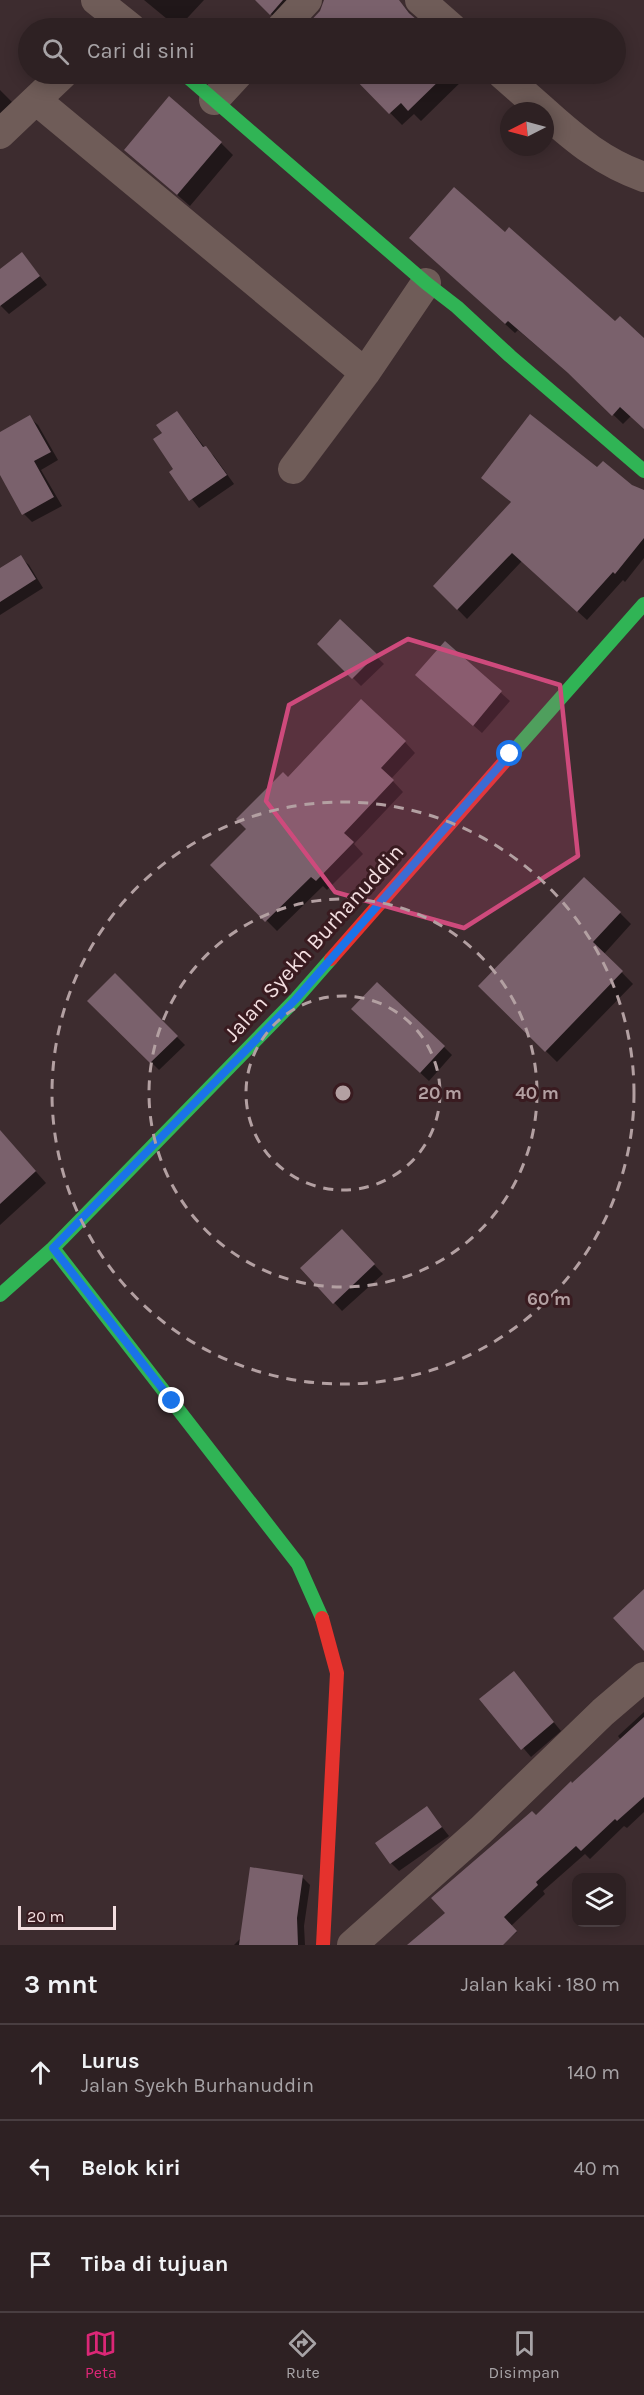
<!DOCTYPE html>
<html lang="id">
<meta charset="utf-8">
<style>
:root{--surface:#2e2123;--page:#3a2e30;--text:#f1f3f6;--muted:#a7a3a6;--line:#493e41;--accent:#db2777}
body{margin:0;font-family:Karla,sans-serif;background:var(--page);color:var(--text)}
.controls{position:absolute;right:18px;bottom:18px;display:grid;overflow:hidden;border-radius:12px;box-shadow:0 3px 15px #0003}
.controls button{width:54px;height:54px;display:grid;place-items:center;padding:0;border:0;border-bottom:2px solid var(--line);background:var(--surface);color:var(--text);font:30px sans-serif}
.compass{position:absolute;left:500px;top:102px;width:54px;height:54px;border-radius:50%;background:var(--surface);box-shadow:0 3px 15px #0003;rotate:264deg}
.scale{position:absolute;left:18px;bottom:15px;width:98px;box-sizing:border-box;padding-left:6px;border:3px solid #f3dee0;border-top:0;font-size:16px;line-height:21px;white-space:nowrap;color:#f3dee0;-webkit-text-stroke:4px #391b20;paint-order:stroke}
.stop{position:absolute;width:18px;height:18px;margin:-14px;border:4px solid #1a73e8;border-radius:50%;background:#fff}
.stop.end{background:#1a73e8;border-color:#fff;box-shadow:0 2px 6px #0008}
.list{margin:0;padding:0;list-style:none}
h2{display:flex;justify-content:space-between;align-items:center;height:78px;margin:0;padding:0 24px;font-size:26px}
h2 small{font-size:20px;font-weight:400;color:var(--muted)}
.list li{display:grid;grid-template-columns:39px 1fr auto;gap:18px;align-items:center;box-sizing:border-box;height:96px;padding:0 24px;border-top:2px solid var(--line)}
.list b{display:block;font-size:22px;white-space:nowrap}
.list p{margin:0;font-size:20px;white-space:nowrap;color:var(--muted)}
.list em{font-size:20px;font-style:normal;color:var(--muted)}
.icon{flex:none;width:33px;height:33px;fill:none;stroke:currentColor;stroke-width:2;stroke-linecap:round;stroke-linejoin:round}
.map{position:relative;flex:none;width:644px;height:1945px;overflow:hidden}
.search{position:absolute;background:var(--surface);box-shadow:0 3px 15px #0003;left:18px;right:18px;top:18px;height:66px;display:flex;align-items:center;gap:15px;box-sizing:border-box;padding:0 21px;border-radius:33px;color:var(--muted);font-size:22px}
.sheet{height:366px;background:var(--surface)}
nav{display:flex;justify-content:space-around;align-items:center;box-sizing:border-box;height:84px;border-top:2px solid var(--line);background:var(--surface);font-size:16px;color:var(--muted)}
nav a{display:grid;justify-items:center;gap:3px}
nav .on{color:var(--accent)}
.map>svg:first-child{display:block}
.shadow{fill:#0007}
.building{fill:#7a616c}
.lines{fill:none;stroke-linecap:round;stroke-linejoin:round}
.street{stroke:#6f5c58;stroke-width:30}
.fast{stroke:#30b455;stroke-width:14}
.jam{stroke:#e5322d;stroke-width:14}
.route{stroke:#1a73e8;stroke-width:8}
.marked{fill:#ce4a7c;fill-opacity:0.2;stroke:#ce4a7c;stroke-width:4.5;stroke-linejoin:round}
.ring{fill:none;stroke:#b3a0a2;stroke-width:3;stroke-dasharray:10 8}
.labels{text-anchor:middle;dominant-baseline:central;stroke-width:6;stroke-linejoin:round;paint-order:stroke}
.street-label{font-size:22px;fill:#f3dee0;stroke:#391b20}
.centre{fill:#b3a0a2;stroke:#391b20;stroke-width:3}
.ring-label{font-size:18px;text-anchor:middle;font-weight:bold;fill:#b3a0a2;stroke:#391b20;stroke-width:6;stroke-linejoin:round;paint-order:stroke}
</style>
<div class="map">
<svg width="644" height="1945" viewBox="0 0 644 1945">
<rect width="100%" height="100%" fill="#3d2c2f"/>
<!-- shadow -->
<path class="shadow" d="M 144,0 L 204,0 L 178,28 Z
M 257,0 L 290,0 L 274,17 Z
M 340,0 L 398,0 L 423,28 L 312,28 Z
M 345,74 L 469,74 L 421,121 L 414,114 L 402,125 L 358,80 L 355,84 Z
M 0,90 L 15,105 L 0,119 Z
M 221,143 L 233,155 L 190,206 L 126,150 Z
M 505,234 L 615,323 L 644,340 L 644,428 L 631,416 L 623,424 L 580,383 L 518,330 L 515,333 L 421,248 Z
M 22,254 L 47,285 L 9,314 L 0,305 L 0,271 Z
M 177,412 L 205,448 L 214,456 L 234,484 L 199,508 L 171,472 L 176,469 Z
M 29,417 L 38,425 L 58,460 L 41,470 L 62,506 L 32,522 L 24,514 L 0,472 L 0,433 Z
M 597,470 L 644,492 L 644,558 L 625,582 L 623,580 L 587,620 L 522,561 L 467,619 L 435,586 L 512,503 L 483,478 Z
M 20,557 L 29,565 L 43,588 L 0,615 L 0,570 Z
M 341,622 L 384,664 L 361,686 L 319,644 Z
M 445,643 L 510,701 L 482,733 L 425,683 Z
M 405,742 L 415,753 L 391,779 L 403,792 L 354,844 L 363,854 L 327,890 L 323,886 L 277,931 L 212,865 L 248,830 L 288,779 Z
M 620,913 L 631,924 L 604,954 L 633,984 L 557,1062 L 480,986 Z
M 115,975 L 185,1045 L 159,1070 L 90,1001 Z
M 362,1018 L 444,1047 L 452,1055 L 429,1081 Z
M 0,1131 L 46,1183 L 0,1225 Z
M 342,1231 L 383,1274 L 342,1311 L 302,1268 Z
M 513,1673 L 561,1731 L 531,1757 L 481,1699 Z
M 644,1712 L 644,1812 L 627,1828 L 624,1826 L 590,1859 L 585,1854 L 543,1891 L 545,1894 L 511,1926 L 517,1932 L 502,1945 L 409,1945 L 447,1913 L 536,1817 L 621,1740 L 618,1736 Z
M 427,1808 L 449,1836 L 399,1871 L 391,1863 Z
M 302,1877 L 310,1885 L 304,1926 L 305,1945 L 234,1945 Z"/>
<!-- building -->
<path class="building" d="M 255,0 L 283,0 L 270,15 Z
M 324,0 L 399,0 L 409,13 L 426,28 L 304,28 L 320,11 Z
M 350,74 L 446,74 L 408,111 L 401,103 L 389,114 Z
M 169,96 L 222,142 L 177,195 L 124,150 Z
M 454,187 L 505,232 L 509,227 L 615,321 L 620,316 L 644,338 L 644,429 L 620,407 L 612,416 L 568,373 L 508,321 L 505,324 L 409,238 Z
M 22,252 L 40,276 L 0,306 L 0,269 Z
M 177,411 L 203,447 L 206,446 L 227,475 L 189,501 L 169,472 L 173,469 L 153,439 L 162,433 L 156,425 Z
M 530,414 L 597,467 L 603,461 L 632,485 L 644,490 L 644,538 L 615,574 L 613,572 L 577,612 L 512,553 L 457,610 L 433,586 L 511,502 L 481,478 Z
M 30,415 L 51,452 L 34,461 L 54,497 L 22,515 L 0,475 L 0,432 Z
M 21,555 L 36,579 L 0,602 L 0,568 Z
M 340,619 L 377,654 L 352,679 L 317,644 Z
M 445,641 L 502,691 L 473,726 L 415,675 Z
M 361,699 L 406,741 L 381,768 L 394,780 L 344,833 L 354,842 L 316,881 L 311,877 L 265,922 L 210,865 L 246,829 L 236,819 L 283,772 L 288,777 Z
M 584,877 L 621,912 L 593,942 L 623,971 L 545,1052 L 478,986 Z
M 115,973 L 178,1036 L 150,1063 L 87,1001 Z
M 377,982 L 445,1046 L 420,1073 L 351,1009 Z
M 0,1130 L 36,1171 L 0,1204 Z
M 342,1229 L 375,1264 L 333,1304 L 300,1268 Z
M 644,1589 L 644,1651 L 613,1618 Z
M 514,1671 L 554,1722 L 521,1750 L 479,1699 Z
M 644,1717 L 644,1797 L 617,1821 L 615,1819 L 581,1851 L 576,1846 L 536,1882 L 538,1885 L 504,1917 L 517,1931 L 503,1945 L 407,1945 L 445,1913 L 431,1898 L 532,1811 L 536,1815 L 571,1781 L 572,1783 Z
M 427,1806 L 442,1827 L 390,1864 L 375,1843 Z
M 250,1867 L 303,1875 L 297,1918 L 298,1945 L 239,1945 Z"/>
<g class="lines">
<!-- street -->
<path class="street" d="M 96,0 L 131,28
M 420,0 L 452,28
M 281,28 L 307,0
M 502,74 L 544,111
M 36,100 L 365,373
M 214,100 L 238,74
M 545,112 C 576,140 604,163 644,177
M 0,134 L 63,74
M 293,469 L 365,373 L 426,283
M 352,1945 L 481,1830 L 603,1712 L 644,1677"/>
<!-- fast -->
<path class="fast" d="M 184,74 L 426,283 L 457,307 L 510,356 L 644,471
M 512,753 L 644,604
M 53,1248 L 298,1564 L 322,1618
M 0,1295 L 53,1248 L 295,1000 L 331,959"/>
<!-- jam -->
<path class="jam" d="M 331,959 L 512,753
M 322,1618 L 337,1673 L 323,1945"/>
</g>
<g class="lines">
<!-- route -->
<path class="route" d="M 172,1401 L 53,1248 L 295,1000 L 510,754"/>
</g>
<!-- marked area -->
<path class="marked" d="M 408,639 L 560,685 L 578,856 L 464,928 L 335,892 L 266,801 L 289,705 Z"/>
<!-- distance rings -->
<g class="ring">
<circle cx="343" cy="1093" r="97"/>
<circle cx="343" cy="1093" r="194"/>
<circle cx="343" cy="1093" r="291"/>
</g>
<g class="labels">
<!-- street labels -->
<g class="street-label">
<text transform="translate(314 943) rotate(-48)">Jalan Syekh Burhanuddin</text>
</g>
</g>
<circle cx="343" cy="1093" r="9" class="centre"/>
<g class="ring-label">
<text x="440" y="1099">20 m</text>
<text x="537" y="1099">40 m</text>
<text x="549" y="1305">60 m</text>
</g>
</svg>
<div class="controls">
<button><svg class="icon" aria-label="layers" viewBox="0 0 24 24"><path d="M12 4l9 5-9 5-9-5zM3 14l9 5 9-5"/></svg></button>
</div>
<svg class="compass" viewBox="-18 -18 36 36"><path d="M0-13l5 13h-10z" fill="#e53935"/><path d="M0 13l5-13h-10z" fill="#a7a3a6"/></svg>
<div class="scale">20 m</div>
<div class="stop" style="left:510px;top:754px"></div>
<div class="stop end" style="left:172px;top:1401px"></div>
<div class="search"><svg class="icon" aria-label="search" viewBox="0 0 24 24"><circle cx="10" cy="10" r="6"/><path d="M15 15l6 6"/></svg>Cari di sini</div>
</div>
<section class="sheet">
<h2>3 mnt<small>Jalan kaki · 180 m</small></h2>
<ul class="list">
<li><svg class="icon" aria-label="ahead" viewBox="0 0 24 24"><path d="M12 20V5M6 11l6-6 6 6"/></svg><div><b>Lurus</b><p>Jalan Syekh Burhanuddin</p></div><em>140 m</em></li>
<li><svg class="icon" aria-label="left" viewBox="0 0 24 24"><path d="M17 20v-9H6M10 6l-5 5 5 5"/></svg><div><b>Belok kiri</b></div><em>40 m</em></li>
<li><svg class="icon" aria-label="arrive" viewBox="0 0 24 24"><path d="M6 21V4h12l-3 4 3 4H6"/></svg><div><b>Tiba di tujuan</b></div></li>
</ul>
</section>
<nav>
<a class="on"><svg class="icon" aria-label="map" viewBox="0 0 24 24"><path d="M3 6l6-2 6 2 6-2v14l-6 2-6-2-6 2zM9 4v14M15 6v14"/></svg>Peta</a>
<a><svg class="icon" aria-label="directions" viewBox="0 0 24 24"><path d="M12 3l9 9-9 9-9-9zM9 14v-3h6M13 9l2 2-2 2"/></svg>Rute</a>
<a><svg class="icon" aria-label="saved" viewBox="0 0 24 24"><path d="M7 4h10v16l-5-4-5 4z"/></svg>Disimpan</a>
</nav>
